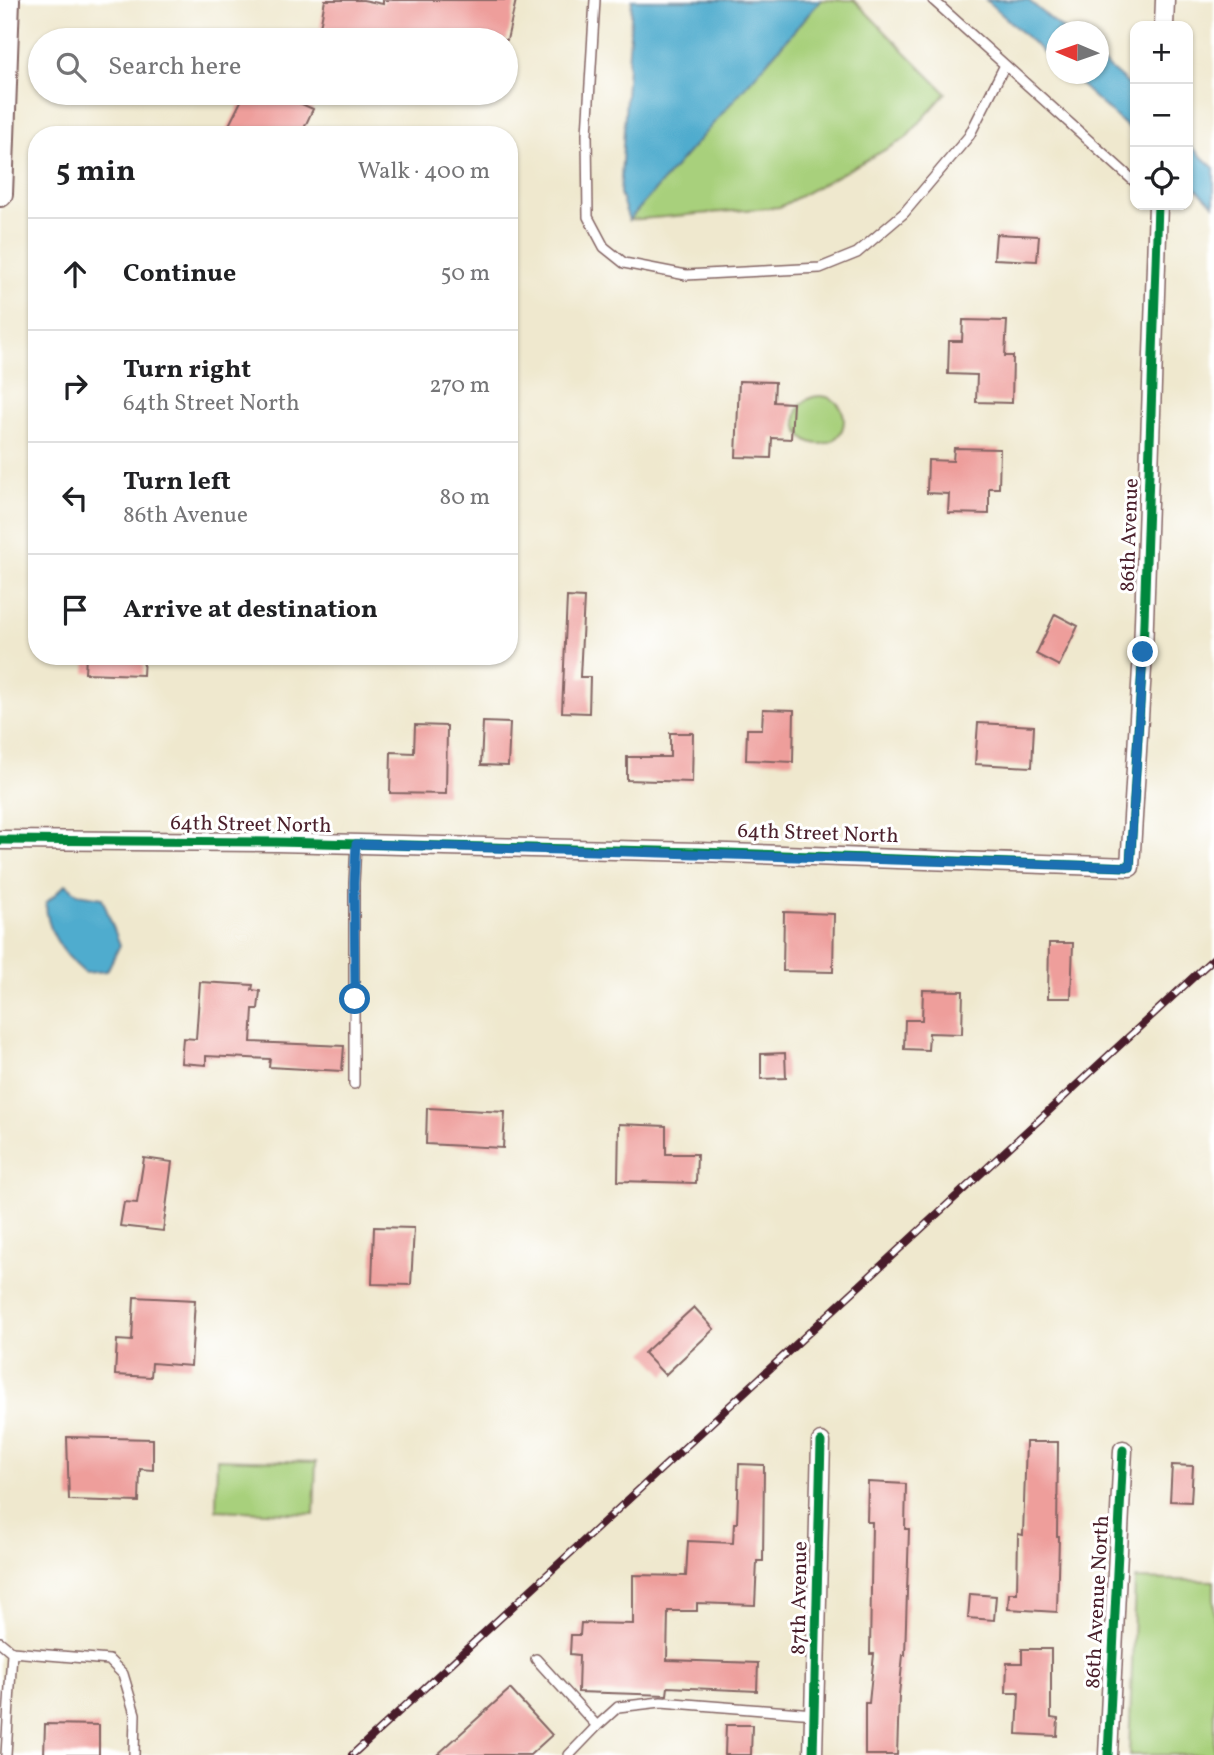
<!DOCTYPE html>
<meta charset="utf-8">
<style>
:root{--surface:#fff;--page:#f2f2f2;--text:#202124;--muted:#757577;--line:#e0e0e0}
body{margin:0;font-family:Vollkorn,serif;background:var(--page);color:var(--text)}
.controls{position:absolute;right:21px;top:21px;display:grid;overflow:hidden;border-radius:14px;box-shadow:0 2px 5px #0004}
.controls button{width:63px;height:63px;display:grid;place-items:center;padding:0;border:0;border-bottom:2px solid var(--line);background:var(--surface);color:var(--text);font:35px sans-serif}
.compass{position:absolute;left:1046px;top:21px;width:63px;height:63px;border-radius:50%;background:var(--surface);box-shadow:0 2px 5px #0004;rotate:272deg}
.stop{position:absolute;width:21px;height:21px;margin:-16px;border:5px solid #1f6fb2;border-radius:50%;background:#fff}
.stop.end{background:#1f6fb2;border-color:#fff;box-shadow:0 2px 7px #0008}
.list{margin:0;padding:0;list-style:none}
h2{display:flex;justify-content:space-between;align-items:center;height:91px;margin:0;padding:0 28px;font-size:30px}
h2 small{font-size:23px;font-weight:400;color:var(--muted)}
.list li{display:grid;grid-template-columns:46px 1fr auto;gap:21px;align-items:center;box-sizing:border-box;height:112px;padding:0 28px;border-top:2px solid var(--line)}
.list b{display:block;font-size:26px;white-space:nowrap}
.list p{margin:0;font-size:23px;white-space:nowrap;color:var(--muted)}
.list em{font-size:23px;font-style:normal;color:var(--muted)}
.icon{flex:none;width:38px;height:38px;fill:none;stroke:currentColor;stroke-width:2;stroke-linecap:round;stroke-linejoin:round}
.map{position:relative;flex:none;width:1214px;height:1755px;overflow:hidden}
.search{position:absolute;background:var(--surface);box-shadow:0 2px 5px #0004;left:28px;top:28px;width:490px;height:77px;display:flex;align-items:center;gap:18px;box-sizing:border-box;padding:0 24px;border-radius:38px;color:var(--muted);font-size:26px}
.panel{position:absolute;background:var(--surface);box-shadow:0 2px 5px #0004;left:28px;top:126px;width:490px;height:539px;border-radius:28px}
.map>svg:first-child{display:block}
.green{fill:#a8d07b;stroke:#797853;stroke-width:2}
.water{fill:#4facce;stroke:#4c667c;stroke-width:2}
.building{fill:#ee9e9b}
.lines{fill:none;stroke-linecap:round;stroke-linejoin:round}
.lane-casing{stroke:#846564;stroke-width:12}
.street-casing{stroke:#846564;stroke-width:21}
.secondary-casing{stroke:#846564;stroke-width:28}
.lane{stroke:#fff;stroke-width:9}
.street{stroke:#fff;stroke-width:18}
.secondary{stroke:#fff;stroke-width:24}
.rail-casing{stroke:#4a1f2b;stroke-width:8}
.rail{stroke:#fff;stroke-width:5;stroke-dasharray:16;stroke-linecap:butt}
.cycleway-casing{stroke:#fff;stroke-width:13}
.cycleway{stroke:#00873e;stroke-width:9}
.route{stroke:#1f6fb2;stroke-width:9}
.labels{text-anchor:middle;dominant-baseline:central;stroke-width:6;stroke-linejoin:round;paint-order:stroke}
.street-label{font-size:21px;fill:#4a1f2b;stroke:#fff}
</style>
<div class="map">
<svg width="1214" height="1755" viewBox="0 0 1214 1755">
<rect width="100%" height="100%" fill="#fff"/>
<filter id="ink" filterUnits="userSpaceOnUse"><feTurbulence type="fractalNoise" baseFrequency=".0143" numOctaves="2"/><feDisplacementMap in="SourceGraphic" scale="14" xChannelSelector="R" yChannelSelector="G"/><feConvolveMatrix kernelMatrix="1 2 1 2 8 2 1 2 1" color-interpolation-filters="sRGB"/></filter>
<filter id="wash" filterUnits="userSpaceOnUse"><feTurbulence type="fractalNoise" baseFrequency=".00686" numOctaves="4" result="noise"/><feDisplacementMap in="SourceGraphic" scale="28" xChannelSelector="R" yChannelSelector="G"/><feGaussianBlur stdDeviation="1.57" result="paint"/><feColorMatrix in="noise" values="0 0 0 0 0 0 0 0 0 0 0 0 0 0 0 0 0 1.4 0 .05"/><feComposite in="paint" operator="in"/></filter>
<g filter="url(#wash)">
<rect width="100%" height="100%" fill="#efe8ce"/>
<!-- green -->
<path class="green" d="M 821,0 L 854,0 L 946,93 L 905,139 L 780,207 L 629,220 Z
M796 420a24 24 0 1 1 48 0a24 24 0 1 1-48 0Z
M 217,1459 L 316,1462 L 314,1514 L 216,1510 Z
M 1135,1579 L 1214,1581 L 1214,1755 L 1129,1755 Z"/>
<!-- water -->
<path class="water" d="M 632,0 L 821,0 L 629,220 L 620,194 Z
M 986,0 L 1028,0 L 1065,31 L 1056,32 L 1056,64 Z
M 1099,59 L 1135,90 L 1135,134 L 1068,74 L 1098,74 Z
M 1188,144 L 1214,168 L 1214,205 L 1188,181 Z
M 66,884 L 78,894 L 102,898 L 120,945 L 107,971 L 85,973 C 64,955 46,932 46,903 Z"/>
<g id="blocks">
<!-- building -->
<path class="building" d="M 325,0 L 363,0 L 383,4 L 383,0 L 516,0 L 507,40 L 390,40 L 320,27 Z
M 245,93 L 277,93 L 313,109 L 301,135 L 224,135 Z
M 996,234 L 1039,236 L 1037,261 L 994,259 Z
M 963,320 L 1007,321 L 1005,356 L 1013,356 L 1012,403 L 976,402 L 977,375 L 948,374 L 949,341 L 962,341 Z
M 739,381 L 775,382 L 774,402 L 793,403 L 791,439 L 772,438 L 771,458 L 736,457 Z
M 954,448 L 1000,449 L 999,488 L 989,488 L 989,514 L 948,513 L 949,494 L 927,493 L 928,460 L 953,461 Z
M 567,597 L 584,598 L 580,677 L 590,677 L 589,713 L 562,712 Z
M 1055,614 L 1078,626 L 1059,666 L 1036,654 Z
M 86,656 L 144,656 L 143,675 L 85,673 Z
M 763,709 L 794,710 L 793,762 L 746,760 L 747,729 L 762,729 Z
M 483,722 L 510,723 L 508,766 L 481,765 Z
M 978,723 L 1034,726 L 1032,767 L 975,764 Z
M 415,725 L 447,726 L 446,794 L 390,793 L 391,752 L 414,753 Z
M 670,733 L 693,733 L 692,782 L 627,780 L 627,757 L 670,757 Z
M 784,912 L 834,914 L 833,972 L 783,971 Z
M 1049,943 L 1073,943 L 1071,998 L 1048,998 Z
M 200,982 L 253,985 L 252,990 L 260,991 L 258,1009 L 253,1009 L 251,1042 L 344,1046 L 342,1071 L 269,1067 L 270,1059 L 206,1056 L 206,1065 L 181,1063 L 183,1038 L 196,1039 Z
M 923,990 L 963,991 L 962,1034 L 929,1033 L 928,1050 L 904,1049 L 905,1020 L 922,1020 Z
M 785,1053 L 786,1078 L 761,1079 L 761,1054 Z
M 427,1108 L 505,1112 L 503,1148 L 426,1144 Z
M 619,1124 L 666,1126 L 666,1154 L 697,1154 L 696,1183 L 618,1181 Z
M 144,1158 L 172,1162 L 163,1231 L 120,1226 L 124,1202 L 137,1203 Z
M 374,1227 L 414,1228 L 411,1285 L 372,1284 Z
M 134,1297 L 195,1300 L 191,1366 L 152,1363 L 151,1377 L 115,1375 L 117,1340 L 132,1341 Z
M 694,1307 L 714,1329 L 665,1375 L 644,1353 Z
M 67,1437 L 153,1439 L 153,1470 L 140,1469 L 139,1502 L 69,1500 Z
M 1026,1442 L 1058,1442 L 1057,1536 L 1059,1536 L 1057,1612 L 1008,1609 L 1009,1593 L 1017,1593 L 1018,1534 L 1023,1535 Z
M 739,1464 L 764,1465 L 763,1561 L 757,1561 L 755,1605 L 697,1603 L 697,1611 L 668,1611 L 667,1660 L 758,1663 L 757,1691 L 668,1687 L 667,1695 L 578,1692 L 579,1655 L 570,1654 L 571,1635 L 580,1635 L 581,1623 L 633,1624 L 633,1575 L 686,1576 L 688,1541 L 733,1543 L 734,1523 L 737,1523 Z
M 1172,1465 L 1193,1466 L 1191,1502 L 1170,1501 Z
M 868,1482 L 906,1484 L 905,1529 L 909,1529 L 905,1655 L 903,1655 L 899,1695 L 897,1755 L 865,1755 L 865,1703 L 869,1703 L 874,1654 L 870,1654 L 872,1522 L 867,1522 Z
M 970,1594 L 996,1596 L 994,1620 L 968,1618 Z
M 1022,1649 L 1051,1649 L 1051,1718 L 1058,1719 L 1057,1736 L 1017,1734 L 1019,1693 L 1006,1693 L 1007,1663 L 1022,1663 Z
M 510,1689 L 552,1735 L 530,1755 L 437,1755 Z
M 45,1724 L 99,1725 L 99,1755 L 44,1755 Z
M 726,1725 L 752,1725 L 751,1755 L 725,1755 Z"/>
</g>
</g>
<g filter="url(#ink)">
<use href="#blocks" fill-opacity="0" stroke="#846564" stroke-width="2"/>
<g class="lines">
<!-- lane casing -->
<g class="lane-casing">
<path id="lane" d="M 595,0 L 587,134 L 588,217 L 604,247 L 624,263 L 686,275 L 820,268 L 857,253 L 904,213 L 969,136 L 1005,65
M 933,0 L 1135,182
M 354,1084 L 354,883 L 356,844
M 0,1642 L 12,1652
M 536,1659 L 597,1726 L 569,1755
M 597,1726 L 618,1707 L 661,1702 L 814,1714
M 6,1755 L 12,1652 L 109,1660 L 123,1674 L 135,1714 L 134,1755"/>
</g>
<!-- street casing -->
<g class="street-casing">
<path id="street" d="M 1164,26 L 1165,0
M 0,840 L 276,842 L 699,852 L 1130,867 L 1143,652 L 1158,205
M 813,1755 L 821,1442
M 1108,1755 L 1123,1450"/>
</g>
<!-- secondary casing -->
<g class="secondary-casing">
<path id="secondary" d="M 0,194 L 7,0"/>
</g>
<!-- lane -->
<use href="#lane" class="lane"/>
<!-- street -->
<use href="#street" class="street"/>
<!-- secondary -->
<use href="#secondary" class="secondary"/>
<!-- rail casing -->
<g class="rail-casing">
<path id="rail" d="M 352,1755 L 1214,958"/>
</g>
<!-- rail -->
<use href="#rail" class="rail"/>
<!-- cycleway casing -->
<g class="cycleway-casing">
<path id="cycleway" d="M 0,840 L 276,842 L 699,852 L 1130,867 L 1143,652 L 1158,205
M 813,1755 L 821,1442
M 1108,1755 L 1123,1450"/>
</g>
<!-- cycleway -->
<use href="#cycleway" class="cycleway"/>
</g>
</g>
<g class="lines" filter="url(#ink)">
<!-- route -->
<path class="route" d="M 355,999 L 354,883 L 356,844 L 1130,867 L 1143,652"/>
</g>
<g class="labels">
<!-- street labels -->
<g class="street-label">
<text transform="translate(1130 535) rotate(-88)">86th Avenue</text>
<text transform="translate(251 825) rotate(1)">64th Street North</text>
<text transform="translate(818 834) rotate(2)">64th Street North</text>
<text transform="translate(800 1598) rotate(-89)">87th Avenue</text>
<text transform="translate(1098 1602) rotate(-87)">86th Avenue North</text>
</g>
</g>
</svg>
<div class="controls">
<button>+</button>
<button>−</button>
<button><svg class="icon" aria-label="locate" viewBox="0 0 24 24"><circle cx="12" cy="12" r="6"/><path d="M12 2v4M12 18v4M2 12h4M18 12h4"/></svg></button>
</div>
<svg class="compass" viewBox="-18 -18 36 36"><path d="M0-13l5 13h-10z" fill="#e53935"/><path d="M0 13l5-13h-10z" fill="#757577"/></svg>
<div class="stop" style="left:355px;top:999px"></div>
<div class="stop end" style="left:1143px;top:652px"></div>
<div class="search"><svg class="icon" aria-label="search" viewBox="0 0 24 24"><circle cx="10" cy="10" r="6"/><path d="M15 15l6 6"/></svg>Search here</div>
<section class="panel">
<h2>5 min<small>Walk · 400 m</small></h2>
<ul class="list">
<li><svg class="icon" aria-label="ahead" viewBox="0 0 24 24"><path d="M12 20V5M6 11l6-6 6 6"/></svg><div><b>Continue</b></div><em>50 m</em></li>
<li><svg class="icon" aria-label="right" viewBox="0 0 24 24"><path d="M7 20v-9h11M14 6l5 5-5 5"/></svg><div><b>Turn right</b><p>64th Street North</p></div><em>270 m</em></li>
<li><svg class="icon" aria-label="left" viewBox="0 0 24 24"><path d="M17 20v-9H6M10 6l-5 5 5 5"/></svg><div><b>Turn left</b><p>86th Avenue</p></div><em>80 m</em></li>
<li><svg class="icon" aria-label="arrive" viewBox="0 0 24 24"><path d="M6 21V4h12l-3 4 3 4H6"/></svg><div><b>Arrive at destination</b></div></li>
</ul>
</section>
</div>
